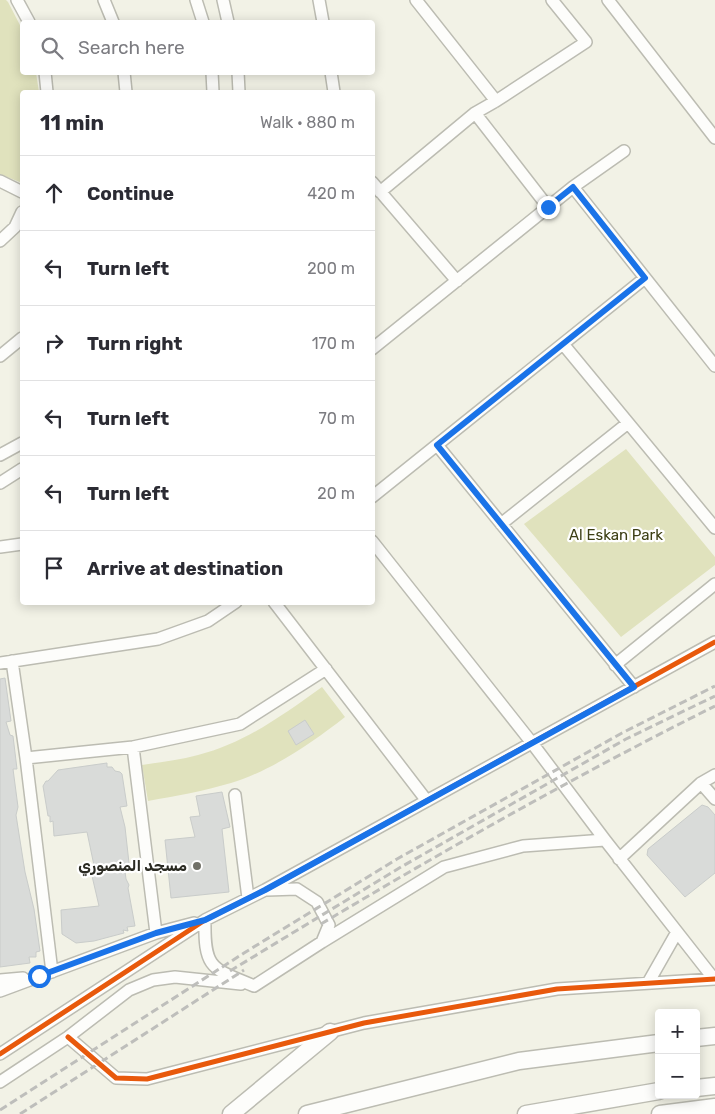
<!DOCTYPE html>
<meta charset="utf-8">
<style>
:root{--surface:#fff;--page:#f7f7f7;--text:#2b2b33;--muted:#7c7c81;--line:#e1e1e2}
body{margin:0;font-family:Rubik,"Noto Sans Arabic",sans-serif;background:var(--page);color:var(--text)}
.controls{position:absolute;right:15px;bottom:15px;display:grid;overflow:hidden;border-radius:5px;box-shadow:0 2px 12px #0003}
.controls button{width:45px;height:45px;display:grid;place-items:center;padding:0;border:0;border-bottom:1px solid var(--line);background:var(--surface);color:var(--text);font:25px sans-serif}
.stop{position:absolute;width:15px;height:15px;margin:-11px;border:4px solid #1a73e8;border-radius:50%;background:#fff}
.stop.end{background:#1a73e8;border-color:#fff;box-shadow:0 1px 5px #0008}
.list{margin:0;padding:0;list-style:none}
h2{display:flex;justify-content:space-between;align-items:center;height:65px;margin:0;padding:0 20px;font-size:21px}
h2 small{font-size:16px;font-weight:400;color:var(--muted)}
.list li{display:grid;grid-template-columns:32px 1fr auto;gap:15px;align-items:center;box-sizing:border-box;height:75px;padding:0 20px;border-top:1px solid var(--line)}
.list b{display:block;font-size:19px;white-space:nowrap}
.list em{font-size:16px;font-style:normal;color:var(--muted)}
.icon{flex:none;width:28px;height:28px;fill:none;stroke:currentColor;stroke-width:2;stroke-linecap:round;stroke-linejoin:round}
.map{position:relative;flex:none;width:715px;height:1114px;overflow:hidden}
.search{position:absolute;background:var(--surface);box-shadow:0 2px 12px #0003;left:20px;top:20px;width:355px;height:55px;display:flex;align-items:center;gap:12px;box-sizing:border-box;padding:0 18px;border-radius:5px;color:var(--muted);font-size:19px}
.panel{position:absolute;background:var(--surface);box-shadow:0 2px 12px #0003;left:20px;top:90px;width:355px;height:515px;border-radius:5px}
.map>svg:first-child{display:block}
.green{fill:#e0e2bd}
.building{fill:#d9dbd9;stroke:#c9ccca}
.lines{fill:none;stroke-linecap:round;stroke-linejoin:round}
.minor-casing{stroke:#bcbcb2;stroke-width:14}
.highway-casing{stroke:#bcbcb2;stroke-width:19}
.minor{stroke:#fdfdfb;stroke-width:11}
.highway{stroke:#fdfdfb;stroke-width:16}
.rail{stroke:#bebebb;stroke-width:3;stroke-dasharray:8 4;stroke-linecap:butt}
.cycleway-casing{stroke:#fff;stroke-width:8}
.cycleway{stroke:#e8590c;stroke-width:5}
.route{stroke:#1a73e8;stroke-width:6}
.poi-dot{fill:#707067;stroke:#fff;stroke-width:2}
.labels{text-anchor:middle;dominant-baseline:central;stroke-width:4.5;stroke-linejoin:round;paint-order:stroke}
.park-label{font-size:15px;fill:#3d3f15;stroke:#fff}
.poi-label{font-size:15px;font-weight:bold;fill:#2a2a22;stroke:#fff;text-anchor:end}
</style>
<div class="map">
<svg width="715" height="1114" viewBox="0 0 715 1114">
<rect width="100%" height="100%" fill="#f2f2e6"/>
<!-- green -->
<path class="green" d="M 0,0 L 6,0 L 8,2 L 22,29 L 22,72 L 36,73 L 39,92 L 22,92 L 22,183 L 0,174 Z
M 626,449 L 715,557 L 715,565 L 621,637 L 524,524 Z
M 322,687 L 345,717 C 312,743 271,771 231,783 C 204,791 176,796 148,801 L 142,765 C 160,762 180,760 198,755 C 245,743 283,715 322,687 Z"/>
<!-- building -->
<path class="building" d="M 5,678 L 11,721 L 6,722 L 10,735 L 13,736 L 17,769 L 13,769 L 18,807 L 16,815 L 25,872 L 34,909 L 40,951 L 36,952 L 36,957 L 29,957 L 30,963 L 0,967 L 0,679 Z
M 305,720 L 314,734 L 296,745 L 288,731 Z
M 107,763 L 107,767 L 112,767 L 115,771 L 120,772 L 122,774 L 127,806 L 120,807 L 125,827 L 129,863 L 124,864 L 126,879 L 129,885 L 128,888 L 135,926 L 127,927 L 128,931 L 123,930 L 124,933 L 94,941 L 76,943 L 62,934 L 61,910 L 99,906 L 92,876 L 96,875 L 87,832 L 54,836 L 53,821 L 50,822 L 50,816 L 48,816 L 43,786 L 46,781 L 48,781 L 58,770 Z
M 222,792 L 230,827 L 222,829 L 229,892 L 171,898 L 165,840 L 195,837 L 190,817 L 200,816 L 196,796 Z
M 702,805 L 708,807 L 715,815 L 715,873 L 685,897 L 647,855 L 648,849 Z"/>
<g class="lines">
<!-- minor casing -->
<g class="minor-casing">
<path id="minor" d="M 17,0 L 29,22
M 104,0 L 113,22
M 196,0 L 203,22
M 223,0 L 228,22
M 319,0 L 323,22
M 416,0 L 496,101
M 608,0 L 715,138
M 45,72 L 47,92
M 124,72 L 126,92
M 212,72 L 213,92
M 238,72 L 239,92
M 331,72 L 334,92
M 475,113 L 548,207
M 0,181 L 22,192
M 372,182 L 457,281
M 573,187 L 715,366
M 380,192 L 475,113 L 496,101 L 586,42 L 552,0
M 0,241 L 15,227 L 22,212
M 563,344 L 715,528
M 372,349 L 573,187 L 624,151
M 0,356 L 22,338
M 437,445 L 634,687
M 0,455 L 22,443
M 0,483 L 22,469
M 372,497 L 645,278
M 501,524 L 628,423
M 372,541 L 532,743 L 605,840 L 714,979
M 0,547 L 22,544
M 274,602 L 427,801
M 12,661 L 26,758 L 52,972
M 0,663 L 158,639 L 208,621 L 236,602
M 615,665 L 715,584
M 133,747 L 156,933
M 26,758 L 133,747 L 240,724 L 326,669
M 701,783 L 715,799
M 235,795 L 248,898
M 619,859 L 701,783 L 715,775
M 267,890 L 297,889 L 317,902 L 329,925 L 322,942
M 205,920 C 204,970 212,968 254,986 L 322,942 L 444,867 L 523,846 L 605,840
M 0,980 L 23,978
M 648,983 L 677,932
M 0,991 L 156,933 L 194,923
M 68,1037 L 116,1078 L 147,1079 L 364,1023 L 557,989 L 715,979
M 0,1054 L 205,920 L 265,890 L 715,642
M 0,1082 L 68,1037 L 129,990 L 153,980 L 175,977 L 241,984"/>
</g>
<!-- highway casing -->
<g class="highway-casing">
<path id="highway" d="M 696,1038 L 715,1036
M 696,1088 L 715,1086
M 231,1114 L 330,1032
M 307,1114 L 519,1061 L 659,1043
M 526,1114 L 659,1091
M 660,1114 L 715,1107"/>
</g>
<!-- minor -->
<use href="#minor" class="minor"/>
<!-- highway -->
<use href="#highway" class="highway"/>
<!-- rail -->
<path class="rail" d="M 321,924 C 450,847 581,773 715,706
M 230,971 L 401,867 L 626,739 L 715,696
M 0,1110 L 244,953 L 397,859 L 622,733 L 715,686
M 20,1114 L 244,970"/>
<!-- cycleway casing -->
<g class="cycleway-casing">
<path id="cycleway" d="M 68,1037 L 116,1078 L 147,1079 L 364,1023 L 557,989 L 715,979
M 0,1054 L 205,920 L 265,890 L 715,642"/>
</g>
<!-- cycleway -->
<use href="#cycleway" class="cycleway"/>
</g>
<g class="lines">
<!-- route -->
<path class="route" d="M 39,976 L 156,933 L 205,920 L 265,890 L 634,687 L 437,445 L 645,278 L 573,187 L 548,207"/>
</g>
<!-- markers -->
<circle class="poi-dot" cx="197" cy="866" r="5"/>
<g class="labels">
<!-- park labels -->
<g class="park-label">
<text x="616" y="535">Al Eskan Park</text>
</g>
<!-- poi labels -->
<g class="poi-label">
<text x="187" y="866">مسجد المنصوري</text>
</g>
</g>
</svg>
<div class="controls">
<button>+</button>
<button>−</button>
</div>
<div class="stop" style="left:39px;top:976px"></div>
<div class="stop end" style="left:548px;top:207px"></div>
<div class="search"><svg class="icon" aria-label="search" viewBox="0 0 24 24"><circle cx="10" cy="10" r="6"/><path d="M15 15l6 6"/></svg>Search here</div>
<section class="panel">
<h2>11 min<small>Walk · 880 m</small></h2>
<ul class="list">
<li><svg class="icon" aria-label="ahead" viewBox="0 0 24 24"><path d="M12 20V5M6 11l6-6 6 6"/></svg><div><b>Continue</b></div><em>420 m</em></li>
<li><svg class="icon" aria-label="left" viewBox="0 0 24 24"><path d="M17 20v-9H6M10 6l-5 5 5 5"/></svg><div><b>Turn left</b></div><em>200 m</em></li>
<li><svg class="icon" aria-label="right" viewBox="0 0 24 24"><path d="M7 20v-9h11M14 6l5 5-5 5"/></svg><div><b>Turn right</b></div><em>170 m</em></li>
<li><svg class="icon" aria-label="left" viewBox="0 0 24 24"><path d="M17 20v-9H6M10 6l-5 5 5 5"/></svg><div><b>Turn left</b></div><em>70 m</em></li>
<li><svg class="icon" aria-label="left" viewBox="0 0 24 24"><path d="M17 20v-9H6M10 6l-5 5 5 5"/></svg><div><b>Turn left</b></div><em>20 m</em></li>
<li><svg class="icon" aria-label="arrive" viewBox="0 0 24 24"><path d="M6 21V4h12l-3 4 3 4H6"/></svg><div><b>Arrive at destination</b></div></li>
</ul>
</section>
</div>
